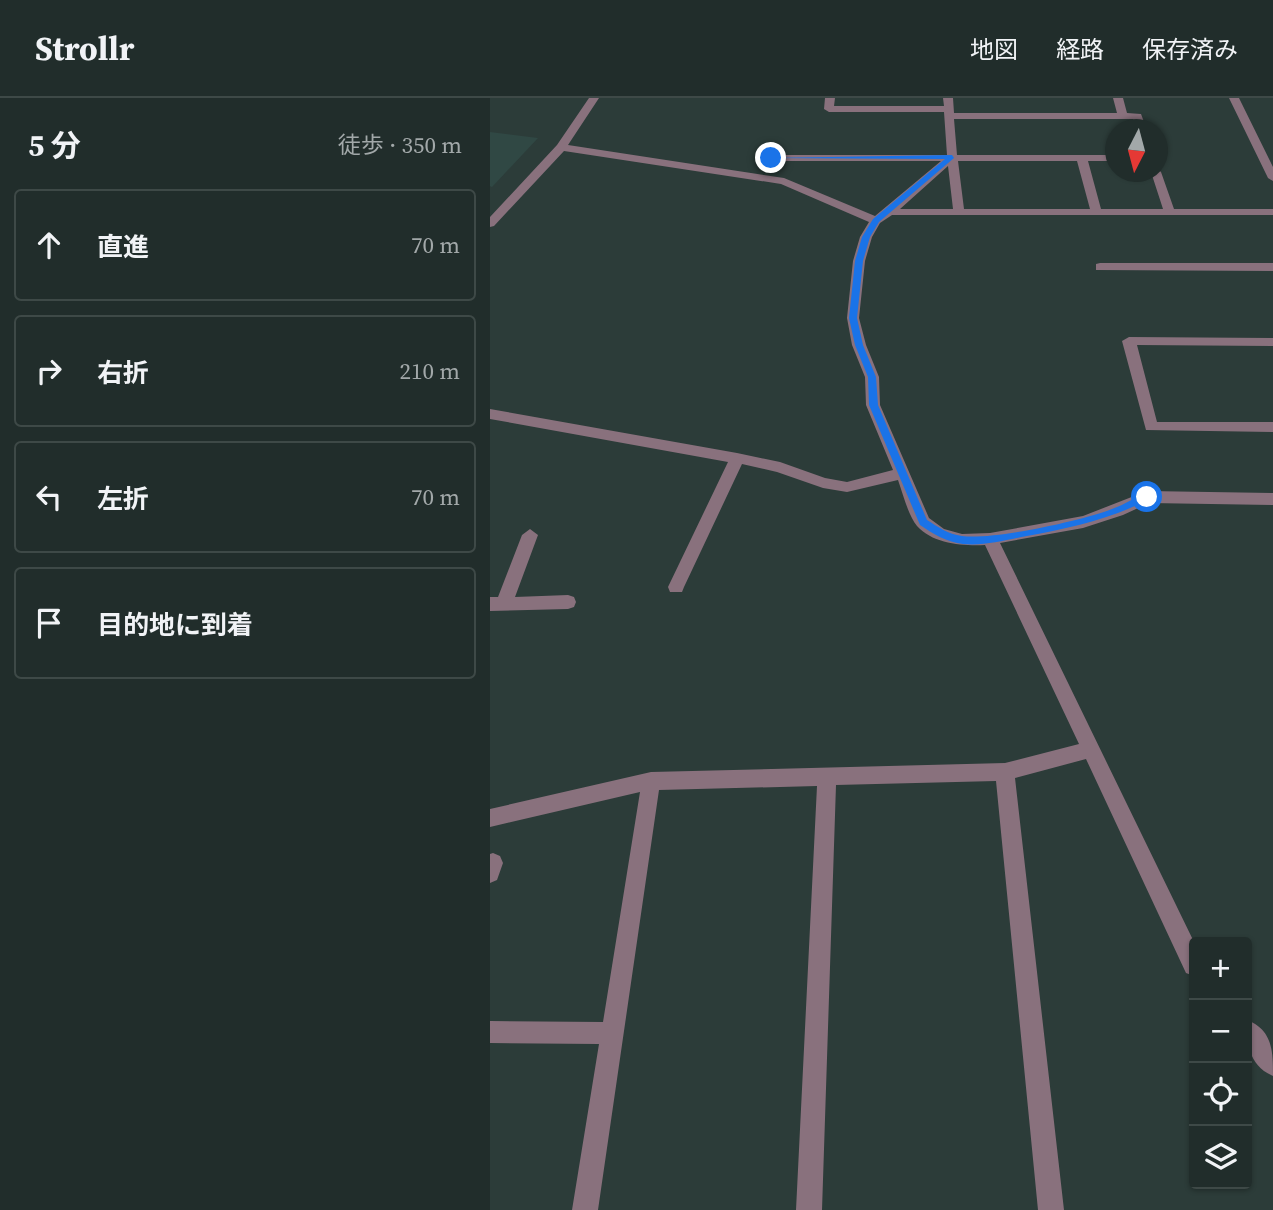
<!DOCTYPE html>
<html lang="ja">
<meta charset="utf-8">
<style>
:root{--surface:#212d2b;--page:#2d3937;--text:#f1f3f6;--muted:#a2a8a9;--line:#3e4947}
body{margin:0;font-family:"Source Serif 4","Noto Sans JP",serif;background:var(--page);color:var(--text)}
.controls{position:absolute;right:21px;bottom:21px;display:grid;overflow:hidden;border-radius:7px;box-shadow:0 2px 5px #0004}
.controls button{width:63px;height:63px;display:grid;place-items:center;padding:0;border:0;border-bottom:2px solid var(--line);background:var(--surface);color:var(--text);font:35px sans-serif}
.compass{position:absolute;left:615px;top:21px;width:63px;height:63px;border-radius:50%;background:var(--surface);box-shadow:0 2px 5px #0004;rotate:186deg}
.stop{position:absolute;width:21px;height:21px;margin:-16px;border:5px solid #1a73e8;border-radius:50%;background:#fff}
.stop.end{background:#1a73e8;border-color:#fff;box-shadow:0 2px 7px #0008}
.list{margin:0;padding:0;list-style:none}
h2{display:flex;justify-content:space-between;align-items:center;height:91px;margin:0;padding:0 28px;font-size:30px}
h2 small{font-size:23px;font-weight:400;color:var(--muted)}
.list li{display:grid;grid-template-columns:46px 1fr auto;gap:21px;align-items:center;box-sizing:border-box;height:112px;margin:0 14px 14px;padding:0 14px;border:2px solid var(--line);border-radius:7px}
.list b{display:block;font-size:26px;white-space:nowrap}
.list em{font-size:23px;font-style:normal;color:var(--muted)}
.icon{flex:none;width:38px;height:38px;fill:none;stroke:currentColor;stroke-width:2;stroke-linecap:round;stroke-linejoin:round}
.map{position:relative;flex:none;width:783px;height:1112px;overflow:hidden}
header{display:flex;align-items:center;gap:42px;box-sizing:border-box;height:98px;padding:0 35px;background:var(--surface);border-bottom:2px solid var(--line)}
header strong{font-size:33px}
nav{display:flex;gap:38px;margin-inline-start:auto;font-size:24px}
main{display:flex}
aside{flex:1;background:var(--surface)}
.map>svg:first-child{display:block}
.built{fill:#304844}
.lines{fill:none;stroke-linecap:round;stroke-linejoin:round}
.minor{fill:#89717d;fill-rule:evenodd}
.route{fill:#1a73e8}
</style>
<header>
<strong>Strollr</strong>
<nav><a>地図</a><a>経路</a><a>保存済み</a></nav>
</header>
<main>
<aside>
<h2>5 分<small>徒歩 · 350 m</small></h2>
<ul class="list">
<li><svg class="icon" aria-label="ahead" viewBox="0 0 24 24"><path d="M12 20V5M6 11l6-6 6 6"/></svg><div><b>直進</b></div><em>70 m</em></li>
<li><svg class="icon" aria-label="right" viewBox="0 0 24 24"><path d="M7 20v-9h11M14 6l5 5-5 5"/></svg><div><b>右折</b></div><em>210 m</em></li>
<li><svg class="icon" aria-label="left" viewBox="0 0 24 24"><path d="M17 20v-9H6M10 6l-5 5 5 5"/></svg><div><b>左折</b></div><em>70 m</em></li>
<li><svg class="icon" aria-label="arrive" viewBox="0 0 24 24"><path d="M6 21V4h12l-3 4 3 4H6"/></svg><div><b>目的地に到着</b></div></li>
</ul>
</aside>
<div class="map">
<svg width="783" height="1112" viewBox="0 0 783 1112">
<rect width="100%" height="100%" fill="#2c3c39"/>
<!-- built -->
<path class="built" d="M 0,34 L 48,40 L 2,89 L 0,88 Z"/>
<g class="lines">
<!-- minor -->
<path class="minor" d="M 99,0 L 109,0 L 78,47 L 294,80 L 385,118 L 451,63 L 281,63 L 276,60 L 281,57 L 457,57 L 454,14 L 339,14 L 334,11 L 335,0 L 345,0 L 344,8 L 454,8 L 453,0 L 463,0 L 464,15 L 627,15 L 623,0 L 633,0 L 637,15 L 651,16 L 657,32 L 647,32 L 643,21 L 464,21 L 467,57 L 626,57 L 626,63 L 598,63 L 611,111 L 673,111 L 661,74 L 668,74 L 668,71 L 671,74 L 684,111 L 783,111 L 783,117 L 402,117 L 390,125 L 382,139 L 375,163 L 369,220 L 376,247 L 389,279 L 390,307 L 439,420 L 454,431 L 472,436 L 500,435 L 593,418 L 657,393 L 783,395 L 783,407 L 659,405 L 633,417 L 593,430 L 510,445 L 704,844 L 704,878 L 696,875 L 596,661 L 525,680 L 574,1112 L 548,1112 L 506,683 L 346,687 L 332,1112 L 306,1112 L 327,688 L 169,692 L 108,1112 L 82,1112 L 109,946 L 0,945 L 0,923 L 113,924 L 150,694 L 0,729 L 0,711 L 161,674 L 515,665 L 589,646 L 495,447 C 473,448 443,446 427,428 C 418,417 413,396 408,382 L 357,394 L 333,390 L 287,374 L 252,366 L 194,489 L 192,494 L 180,494 L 178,489 L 238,364 L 0,321 L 0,311 L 247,355 L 290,364 L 335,380 L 357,384 L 403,372 L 376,307 L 375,279 L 362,247 L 357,220 L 363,163 L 370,139 L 379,124 L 291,86 L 74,53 L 4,128 L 0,129 L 0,119 L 67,47 ZM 468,63 L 587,63 L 600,111 L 474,111 ZM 458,68 L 463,111 L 410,111 Z
M 739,0 L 749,0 L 783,69 L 783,83 L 778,80 Z
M 610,165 L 783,165 L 783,173 L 606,172 L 606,166 Z
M 639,239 L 783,240 L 783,248 L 647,247 L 667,324 L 783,324 L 783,334 L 656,332 L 632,243 Z
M 40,431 L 48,437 L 25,499 L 78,497 L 84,499 L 86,504 L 84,509 L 78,511 L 0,513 L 0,499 L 8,499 L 32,437 Z
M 3,755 L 10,758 L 13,765 L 7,782 L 0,785 L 0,756 Z
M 757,922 C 783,932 783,954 783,978 C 758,967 757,945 757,922 Z"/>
</g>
<!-- route -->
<path class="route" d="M 462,57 L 464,60 L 389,124 L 380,139 L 373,163 L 367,220 L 373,247 L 386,279 L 388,307 L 437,422 C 448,429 458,436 472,438 C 504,442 591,423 622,411 C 634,407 645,399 657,395 L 660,396 L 660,401 C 620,421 581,430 537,438 C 516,442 495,448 473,446 C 457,444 443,436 430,427 L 379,307 L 378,279 L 365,247 L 359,220 L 365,163 L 372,139 L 383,121 L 455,61 L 277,60 Z"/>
</svg>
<div class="controls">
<button>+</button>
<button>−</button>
<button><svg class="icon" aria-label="locate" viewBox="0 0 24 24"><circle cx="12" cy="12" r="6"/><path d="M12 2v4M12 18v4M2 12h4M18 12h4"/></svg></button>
<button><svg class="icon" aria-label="layers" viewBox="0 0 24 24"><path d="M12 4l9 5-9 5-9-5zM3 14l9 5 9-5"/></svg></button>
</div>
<svg class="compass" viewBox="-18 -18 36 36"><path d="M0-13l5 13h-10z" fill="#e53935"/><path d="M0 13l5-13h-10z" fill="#a2a8a9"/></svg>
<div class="stop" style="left:657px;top:399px"></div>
<div class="stop end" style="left:281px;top:60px"></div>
</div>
</main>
